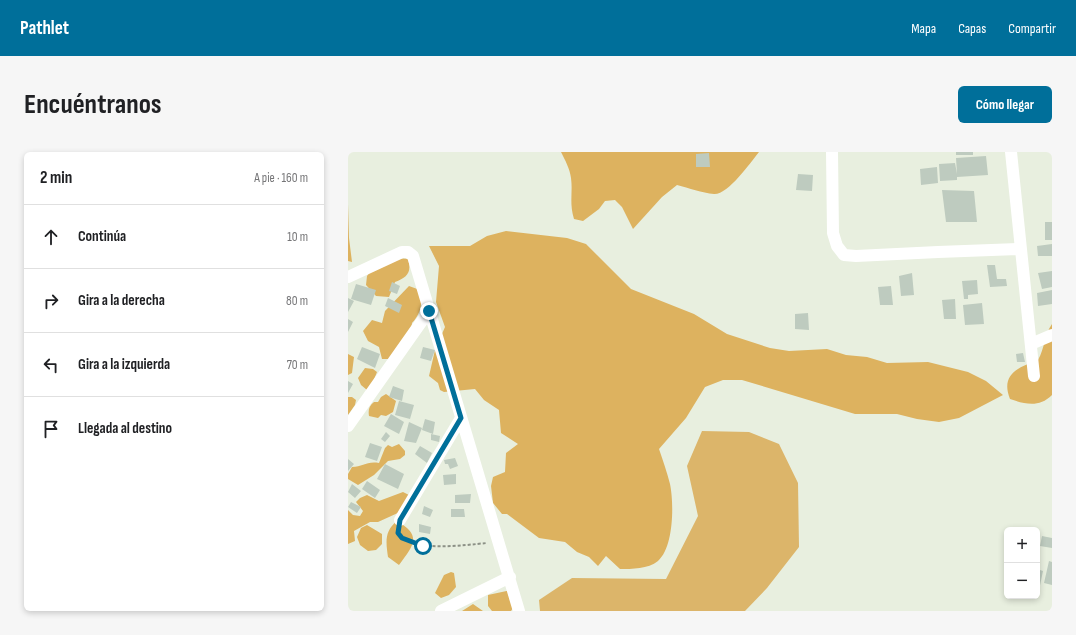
<!DOCTYPE html>
<html lang="es">
<meta charset="utf-8">
<style>
:root{--surface:#fff;--page:#f6f6f6;--text:#202124;--muted:#757577;--line:#e0e0e0;--accent:#006f9a}
body{margin:0;font-family:"Sofia Sans Condensed",sans-serif;background:var(--page);color:var(--text)}
.controls{position:absolute;right:12px;bottom:12px;display:grid;overflow:hidden;border-radius:6px;box-shadow:0 2px 6px #0003}
.controls button{width:36px;height:36px;display:grid;place-items:center;padding:0;border:0;border-bottom:1px solid var(--line);background:var(--surface);color:var(--text);font:20px sans-serif}
.stop{position:absolute;width:12px;height:12px;margin:-9px;border:3px solid #006f9a;border-radius:50%;background:#fff}
.stop.end{background:#006f9a;border-color:#fff;box-shadow:0 1px 4px #0008}
.list{margin:0;padding:0;list-style:none}
h2{display:flex;justify-content:space-between;align-items:center;height:52px;margin:0;padding:0 16px;font-size:17px}
h2 small{font-size:13px;font-weight:400;color:var(--muted)}
.list li{display:grid;grid-template-columns:26px 1fr auto;gap:12px;align-items:center;box-sizing:border-box;height:64px;padding:0 16px;border-top:1px solid var(--line)}
.list b{display:block;font-size:15px;white-space:nowrap}
.list em{font-size:13px;font-style:normal;color:var(--muted)}
.icon{flex:none;width:22px;height:22px;fill:none;stroke:currentColor;stroke-width:2;stroke-linecap:round;stroke-linejoin:round}
.map{position:relative;flex:none;width:704px;height:459px;overflow:hidden;border-radius:6px}
header{display:flex;align-items:center;gap:24px;box-sizing:border-box;height:56px;padding:0 20px;background:var(--accent);color:#fff}
header strong{font-size:19px}
nav{display:flex;gap:22px;margin-inline-start:auto;font-size:14px}
.intro{display:flex;align-items:center;justify-content:space-between;box-sizing:border-box;height:96px;padding:0 24px}
h1{margin:0;font-size:28px}
.button{padding:10px 18px;border-radius:6px;background:var(--accent);color:#fff;font-size:14px;font-weight:700}
main{display:flex;gap:24px;padding:0 24px}
aside{flex:1;background:var(--surface);border-radius:6px;box-shadow:0 2px 6px #0003}
.map>svg:first-child{display:block}
.green{fill:#dcb56a}
.forest{fill:#ddb25f}
.building{fill:#becbbf}
.lines{fill:none;stroke-linecap:round;stroke-linejoin:round}
.path{stroke:#8c9186;stroke-width:2;stroke-dasharray:3 2;stroke-linecap:butt}
.minor{stroke:#fff;stroke-width:12}
.route{stroke:#006f9a;stroke-width:5}
</style>
<header>
<strong>Pathlet</strong>
<nav><a>Mapa</a><a>Capas</a><a>Compartir</a></nav>
</header>
<div class="intro"><h1>Encuéntranos</h1><a class="button">Cómo llegar</a></div>
<main>
<aside>
<h2>2 min<small>A pie · 160 m</small></h2>
<ul class="list">
<li><svg class="icon" aria-label="ahead" viewBox="0 0 24 24"><path d="M12 20V5M6 11l6-6 6 6"/></svg><div><b>Continúa</b></div><em>10 m</em></li>
<li><svg class="icon" aria-label="right" viewBox="0 0 24 24"><path d="M7 20v-9h11M14 6l5 5-5 5"/></svg><div><b>Gira a la derecha</b></div><em>80 m</em></li>
<li><svg class="icon" aria-label="left" viewBox="0 0 24 24"><path d="M17 20v-9H6M10 6l-5 5 5 5"/></svg><div><b>Gira a la izquierda</b></div><em>70 m</em></li>
<li><svg class="icon" aria-label="arrive" viewBox="0 0 24 24"><path d="M6 21V4h12l-3 4 3 4H6"/></svg><div><b>Llegada al destino</b></div></li>
</ul>
</aside>
<div class="map">
<svg width="704" height="459" viewBox="0 0 704 459">
<rect width="100%" height="100%" fill="#e8efdf"/>
<!-- green -->
<path class="green" d="M 354,279 L 401,280 L 431,292 L 450,331 L 451,395 L 419,436 L 397,459 L 192,459 L 191,448 L 224,426 L 318,427 L 350,364 L 339,314 Z"/>
<!-- forest -->
<path class="forest" d="M 213,0 L 411,0 C 402,11 380,43 366,42 C 354,41 341,36 329,33 L 314,45 L 285,77 L 274,55 L 267,48 L 257,49 L 251,57 L 235,69 L 226,67 C 221,50 225,41 223,26 C 222,17 217,8 213,0 Z
M 0,52 L 1,86 L 4,110 L 0,109 Z
M 158,79 L 219,86 L 238,92 L 283,137 L 346,162 L 379,182 L 422,196 L 441,199 L 479,197 L 498,203 L 519,205 L 539,211 L 580,210 L 620,220 L 638,229 L 655,243 L 611,266 L 591,270 L 569,267 L 549,262 L 507,262 L 394,228 L 375,228 L 357,235 L 338,266 L 311,297 C 315,309 319,320 322,332 C 326,351 326,395 310,409 C 300,417 284,417 272,417 L 258,404 L 250,414 L 241,405 L 229,400 L 217,390 L 191,386 L 159,362 L 154,362 L 145,351 L 143,334 L 145,325 L 157,320 L 158,301 L 170,292 L 153,281 L 151,258 L 136,248 L 127,237 L 96,240 L 92,238 L 90,231 L 81,224 L 87,198 L 97,175 L 88,150 L 91,114 L 81,94 L 122,94 L 139,84 Z
M 49,106 L 60,107 C 64,121 59,125 47,130 L 41,145 L 28,144 L 18,133 L 19,124 L 24,117 Z
M 61,134 L 72,138 C 75,151 73,161 64,171 L 63,179 L 42,207 L 34,207 L 31,195 L 20,189 L 15,179 L 24,168 L 34,171 L 37,159 Z
M 704,172 L 704,243 C 691,256 677,252 662,247 C 652,222 671,215 690,208 C 697,196 696,183 704,172 Z
M 0,202 L 6,205 L 4,221 L 0,223 Z
M 17,216 L 25,217 L 29,220 L 25,230 L 19,238 L 13,233 L 10,226 Z
M 38,242 L 48,249 L 45,260 L 38,264 L 33,263 L 30,266 L 21,264 C 20,258 21,254 26,250 L 30,250 L 33,245 Z
M 0,245 L 4,245 L 8,248 L 7,253 L 0,263 Z
M 51,292 L 57,299 L 57,303 L 52,307 L 40,309 L 26,323 L 10,333 L 0,327 L 0,322 L 4,315 C 15,315 18,309 31,311 L 37,296 L 40,293 L 44,295 Z
M 55,340 L 63,344 L 52,360 L 30,370 L 22,370 L 6,379 L 7,389 L 0,392 L 0,358 L 5,363 L 12,364 L 15,359 L 8,350 L 12,346 L 19,343 L 31,349 Z
M 49,369 C 75,384 65,394 51,413 L 40,405 C 38,391 36,379 49,369 Z
M 19,373 L 34,382 L 34,392 L 28,398 L 20,399 L 12,393 L 9,385 L 13,376 Z
M 103,420 L 106,421 L 108,435 L 101,443 L 93,446 L 87,441 L 96,423 Z
M 163,438 L 167,453 L 163,459 L 144,459 L 140,454 L 140,443 Z
M 125,452 L 135,459 L 114,459 Z"/>
<!-- building -->
<path class="building" d="M 608,0 L 625,0 L 625,3 L 608,3 Z
M 361,1 L 362,15 L 348,15 L 348,2 Z
M 638,4 L 640,23 L 609,25 L 609,28 L 592,29 L 591,12 L 607,11 L 609,22 L 608,6 Z
M 589,15 L 590,31 L 573,33 L 572,17 Z
M 450,22 L 465,23 L 464,39 L 448,38 Z
M 594,38 L 626,39 L 629,70 L 598,70 Z
M 697,70 L 704,70 L 704,88 L 697,88 Z
M 704,92 L 704,104 L 690,104 L 689,94 Z
M 639,113 L 647,113 L 649,127 L 658,127 L 659,134 L 642,135 Z
M 704,119 L 704,135 L 694,137 L 690,121 Z
M 564,121 L 566,143 L 553,144 L 551,124 Z
M 629,128 L 630,142 L 620,143 L 620,147 L 616,147 L 614,129 Z
M 44,130 L 52,134 L 49,142 L 41,139 Z
M 8,132 L 28,138 L 23,153 L 3,147 Z
M 543,134 L 545,153 L 532,153 L 530,135 Z
M 704,138 L 704,152 L 690,154 L 689,141 Z
M 0,146 L 6,149 L 0,160 Z
M 40,146 L 54,153 L 51,161 L 37,154 Z
M 607,147 L 608,167 L 596,167 L 594,148 Z
M 634,151 L 636,172 L 617,173 L 615,153 Z
M 460,161 L 461,178 L 447,177 L 447,162 Z
M 0,167 L 5,170 L 0,180 Z
M 14,195 L 32,202 L 27,216 L 9,207 Z
M 75,195 L 87,198 L 83,209 L 72,206 Z
M 675,201 L 677,210 L 669,210 L 668,202 Z
M 0,229 L 5,232 L 0,241 Z
M 45,234 L 56,238 L 54,249 L 41,245 Z
M 51,249 L 66,253 L 62,267 L 47,263 Z
M 43,262 L 56,270 L 51,282 L 36,274 Z
M 77,267 L 87,270 L 85,282 L 74,278 Z
M 61,270 L 74,276 L 68,291 L 56,289 Z
M 38,280 L 42,284 L 37,290 L 33,287 Z
M 83,282 L 92,284 L 91,290 L 83,288 Z
M 22,291 L 34,295 L 29,309 L 17,305 Z
M 72,294 L 84,301 L 79,311 L 67,302 Z
M 107,306 L 110,314 L 102,317 L 100,312 L 97,312 L 96,308 Z
M 0,307 L 6,312 L 0,319 Z
M 37,312 L 56,322 L 50,337 L 29,327 Z
M 108,322 L 108,332 L 96,333 L 95,323 Z
M 19,329 L 32,338 L 27,346 L 14,337 Z
M 4,332 L 13,339 L 7,346 L 0,340 Z
M 123,342 L 122,351 L 107,351 L 107,343 Z
M 3,350 L 13,355 L 9,361 L 0,355 Z
M 76,354 L 85,358 L 82,365 L 74,362 Z
M 103,357 L 116,357 L 117,365 L 103,365 Z
M 71,372 L 83,375 L 82,382 L 71,380 Z
M 694,384 L 704,386 L 704,396 L 692,394 Z
M 701,409 L 704,410 L 704,433 L 696,431 Z
M 689,417 L 695,419 L 690,443 L 689,443 Z"/>
<g class="lines">
<!-- path -->
<path class="path" d="M 50,379 L 50,381 C 65,401 116,393 139,391"/>
<!-- minor -->
<path class="minor" d="M 484,0 L 485,81 L 489,94 L 496,103 L 508,104 L 590,100 L 673,97
M 663,0 L 686,224
M 0,125 L 54,100 L 60,100 L 65,104 L 171,459
M 683,192 L 704,183
M 0,274 L 81,159
M 52,368 L 113,266
M 93,459 L 162,425"/>
</g>
<g class="lines">
<!-- route -->
<path class="route" d="M 75,394 L 54,386 L 50,381 L 52,368 L 113,266 L 81,159"/>
</g>
</svg>
<div class="controls">
<button>+</button>
<button>−</button>
</div>
<div class="stop" style="left:75px;top:394px"></div>
<div class="stop end" style="left:81px;top:159px"></div>
</div>
</main>
